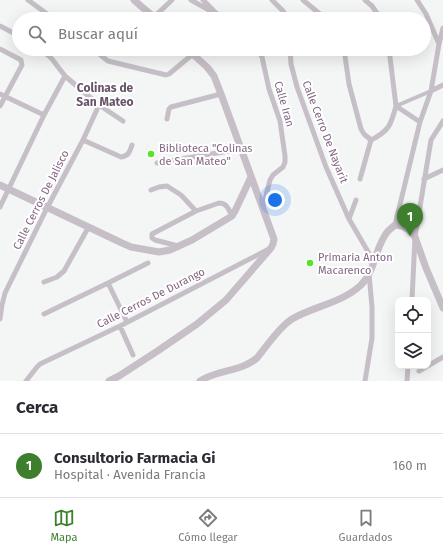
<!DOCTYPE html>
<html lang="es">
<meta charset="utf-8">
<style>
:root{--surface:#fff;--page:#f7f7f7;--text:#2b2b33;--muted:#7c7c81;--line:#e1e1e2;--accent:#3d7f2c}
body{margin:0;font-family:"Fira Sans",sans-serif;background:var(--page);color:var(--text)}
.controls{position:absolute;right:12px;bottom:12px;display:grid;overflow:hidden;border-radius:8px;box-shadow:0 4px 16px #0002}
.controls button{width:36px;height:36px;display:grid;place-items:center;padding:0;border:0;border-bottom:1px solid var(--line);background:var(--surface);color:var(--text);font:20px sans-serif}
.you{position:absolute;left:275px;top:200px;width:14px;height:14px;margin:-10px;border:3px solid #fff;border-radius:50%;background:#1a73e8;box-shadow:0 0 0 6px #1a73e833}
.badge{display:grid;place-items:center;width:26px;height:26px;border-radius:50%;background:var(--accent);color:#fff;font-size:13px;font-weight:700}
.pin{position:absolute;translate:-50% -33px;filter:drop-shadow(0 1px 2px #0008)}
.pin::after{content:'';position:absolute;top:21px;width:14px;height:12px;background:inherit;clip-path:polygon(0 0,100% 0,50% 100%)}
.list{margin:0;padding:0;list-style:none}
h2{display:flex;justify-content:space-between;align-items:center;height:52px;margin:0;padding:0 16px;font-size:17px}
h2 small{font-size:13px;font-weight:400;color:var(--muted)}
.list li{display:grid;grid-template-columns:26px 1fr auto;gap:12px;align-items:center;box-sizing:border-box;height:64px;padding:0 16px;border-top:1px solid var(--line)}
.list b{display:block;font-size:15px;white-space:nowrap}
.list p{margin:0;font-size:13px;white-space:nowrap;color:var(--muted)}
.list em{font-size:13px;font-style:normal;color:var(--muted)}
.icon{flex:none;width:22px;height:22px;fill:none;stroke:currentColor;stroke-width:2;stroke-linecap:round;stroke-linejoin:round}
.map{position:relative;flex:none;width:443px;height:381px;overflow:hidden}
.search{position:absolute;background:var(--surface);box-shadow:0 4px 16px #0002;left:12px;right:12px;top:12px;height:44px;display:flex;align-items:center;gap:10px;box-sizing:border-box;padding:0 14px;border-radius:22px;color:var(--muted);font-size:15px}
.sheet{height:116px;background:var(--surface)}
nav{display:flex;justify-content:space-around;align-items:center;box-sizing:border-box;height:56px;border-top:1px solid var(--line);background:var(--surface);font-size:11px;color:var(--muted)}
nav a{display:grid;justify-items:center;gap:2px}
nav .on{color:var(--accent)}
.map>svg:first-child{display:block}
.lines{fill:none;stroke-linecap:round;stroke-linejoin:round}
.pedestrian{stroke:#c7bfc7;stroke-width:4}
.minor{stroke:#c7bfc7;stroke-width:5}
.tertiary{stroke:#c7bfc7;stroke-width:7}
.poi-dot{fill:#54e524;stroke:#fff;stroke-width:1.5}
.labels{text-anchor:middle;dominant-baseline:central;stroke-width:4;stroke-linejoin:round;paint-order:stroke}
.street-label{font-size:11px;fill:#836584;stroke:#fff}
.poi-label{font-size:11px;fill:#836584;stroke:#fff;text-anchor:start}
.neighbourhood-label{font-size:12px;font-weight:bold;fill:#685369;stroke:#fff}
</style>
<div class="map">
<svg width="443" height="381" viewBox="0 0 443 381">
<rect width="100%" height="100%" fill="#f3f6f5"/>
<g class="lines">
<!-- pedestrian -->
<path class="pedestrian" d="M 396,106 L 431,91"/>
<!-- minor -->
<path class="minor" d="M 28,0 L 54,19
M 191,0 L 218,15
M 203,0 L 222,19
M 272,0 L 283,11 L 288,19
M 303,0 L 326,19
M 365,0 L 372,6 L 381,19
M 417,0 L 426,14 L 439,44
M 154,17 L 172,0
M 0,26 L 19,36
M 0,49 L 21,60 L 22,65 L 0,106
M 41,49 L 52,59 L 65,76 L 99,105 L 123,121
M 93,49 L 108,61 L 166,75 L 169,74 L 193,54
M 257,49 L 262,57 L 269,89 L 280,121 L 285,156 L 285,162 L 283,167 L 273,175 L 270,180 L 263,207
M 290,49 L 291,64 L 297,87 L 326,167 L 349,219 L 374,262
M 332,49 L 332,50
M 344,49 L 349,84 L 361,129 L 364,134 L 371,140
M 389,49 L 396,106 L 420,122
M 431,91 L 443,85
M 0,94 L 44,115
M 167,119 L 169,109 L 171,107 L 221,94
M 83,140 L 121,157 C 129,156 130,151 132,145
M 371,140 C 389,131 391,125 396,106
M 157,163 L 241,149
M 360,179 L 371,140
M 424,179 L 443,170
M 151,190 L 159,187 L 167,186 L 181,195 L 196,211
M 0,207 L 44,115 L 65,76
M 349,219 L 356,200
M 395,225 L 420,122 L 431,91 L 439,44 L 443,28
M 178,246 L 155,240 L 152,238 L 152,234 L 196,211 L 219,203 C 227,203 229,210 232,216
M 44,282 L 57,277 L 64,271 L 88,228
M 108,283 L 127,322
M 412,300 L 415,237 L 431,140 L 443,121
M 44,314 L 108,283 L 148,263
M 0,319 L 2,305 L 5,293 L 47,208 L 83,140 L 99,105
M 120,326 L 133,355
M 419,371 L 443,357
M 26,381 L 37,367 L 40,364 L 120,326 L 269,249
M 365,381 L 372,338 L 372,307 L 369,274
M 407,381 L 408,366"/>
<!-- tertiary -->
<path class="tertiary" d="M 134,0 L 156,19
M 0,185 L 122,243 L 131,247 L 159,252 L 170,250 L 192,240 L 232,216 L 235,211 L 251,177
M 109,381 L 119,376 L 156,352 L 197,324 L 226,300 L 271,248 L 273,244 L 274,239 L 221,94 L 214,76 L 207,67 L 187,49
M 200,381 C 218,369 241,372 257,358 C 267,346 279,327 292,319 C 314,306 342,303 361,285 C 376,270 375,246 388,231 C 390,229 393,227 395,225 L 402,226 L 409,230 L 415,237 L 426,268 L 443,308"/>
</g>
<!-- markers -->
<g class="poi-dot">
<circle cx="151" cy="154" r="4"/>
<circle cx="310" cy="263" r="4"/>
</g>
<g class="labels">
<!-- street labels -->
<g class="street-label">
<text transform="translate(284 104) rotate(74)">Calle Iran</text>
<text transform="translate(325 132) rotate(69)">Calle Cerro De Nayarit</text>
<text transform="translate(41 200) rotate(-63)">Calle Cerros De Jalisco</text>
<text transform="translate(151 298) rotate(-27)">Calle Cerros De Durango</text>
</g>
<!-- poi labels -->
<g class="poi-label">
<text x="159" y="148">Biblioteca "Colinas<tspan x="159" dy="13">de San Mateo"</tspan></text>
<text x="318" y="257">Primaria Anton<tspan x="318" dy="13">Macarenco</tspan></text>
</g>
<!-- neighbourhood labels -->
<g class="neighbourhood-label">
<text x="105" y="88">Colinas de<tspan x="105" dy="14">San Mateo</tspan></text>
</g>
</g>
</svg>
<div class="controls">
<button><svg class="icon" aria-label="locate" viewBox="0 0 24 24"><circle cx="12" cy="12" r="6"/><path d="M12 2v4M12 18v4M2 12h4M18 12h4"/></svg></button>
<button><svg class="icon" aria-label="layers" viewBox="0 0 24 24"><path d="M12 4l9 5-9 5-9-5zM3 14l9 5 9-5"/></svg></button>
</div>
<div class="you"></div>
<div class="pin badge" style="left:410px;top:236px">1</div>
<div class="search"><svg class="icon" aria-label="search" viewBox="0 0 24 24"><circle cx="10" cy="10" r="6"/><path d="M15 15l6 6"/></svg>Buscar aquí</div>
</div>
<section class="sheet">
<h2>Cerca<small></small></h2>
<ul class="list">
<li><span class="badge">1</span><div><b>Consultorio Farmacia Gi</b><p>Hospital · Avenida Francia</p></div><em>160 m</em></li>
</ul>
</section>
<nav>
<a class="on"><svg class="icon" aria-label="map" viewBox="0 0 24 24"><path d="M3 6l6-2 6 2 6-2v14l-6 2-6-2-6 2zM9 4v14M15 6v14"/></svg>Mapa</a>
<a><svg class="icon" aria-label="directions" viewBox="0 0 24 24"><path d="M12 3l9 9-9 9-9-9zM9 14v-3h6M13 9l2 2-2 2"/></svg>Cómo llegar</a>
<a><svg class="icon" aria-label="saved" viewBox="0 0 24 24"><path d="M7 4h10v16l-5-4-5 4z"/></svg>Guardados</a>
</nav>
